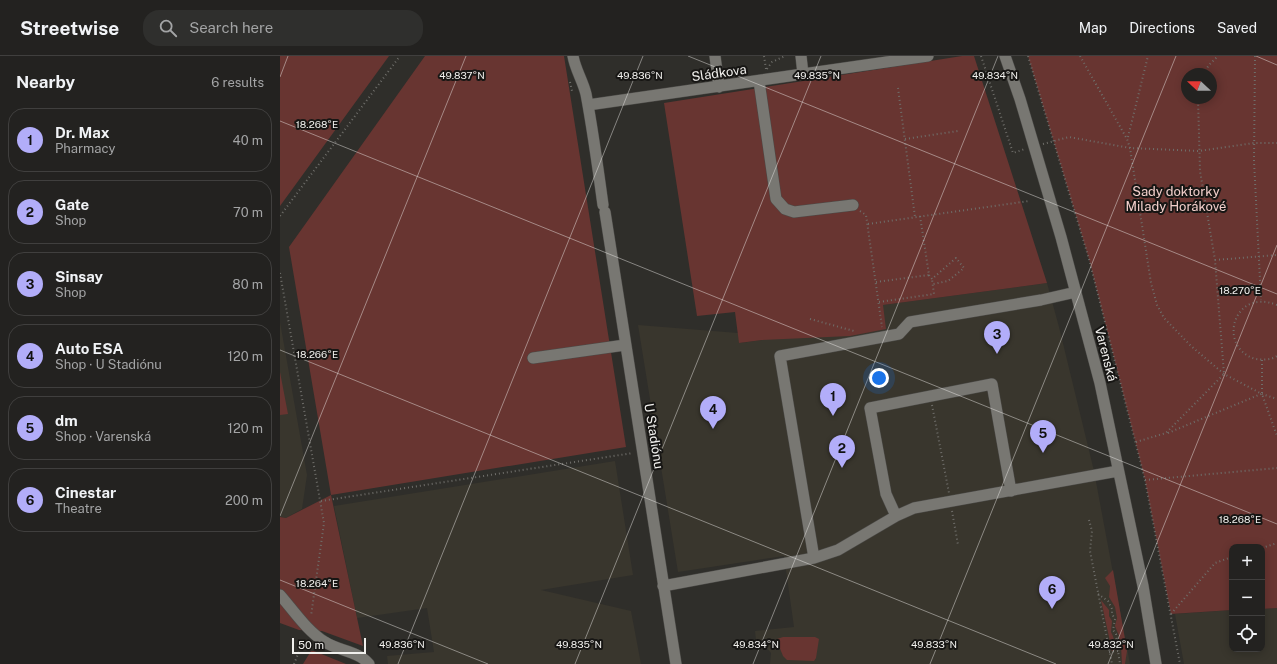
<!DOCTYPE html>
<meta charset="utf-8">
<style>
:root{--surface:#232220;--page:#2f2f2d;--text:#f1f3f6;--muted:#a3a4a5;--line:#403f3e;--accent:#b2adf9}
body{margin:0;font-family:"Public Sans",sans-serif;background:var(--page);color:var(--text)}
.controls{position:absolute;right:12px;bottom:12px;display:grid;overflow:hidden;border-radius:8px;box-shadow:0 2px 10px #0003}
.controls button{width:36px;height:36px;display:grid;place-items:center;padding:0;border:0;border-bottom:1px solid var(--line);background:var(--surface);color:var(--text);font:20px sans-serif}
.compass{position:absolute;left:901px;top:12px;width:36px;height:36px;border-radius:50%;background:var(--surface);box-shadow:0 2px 10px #0003;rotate:292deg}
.scale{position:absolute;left:12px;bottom:10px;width:74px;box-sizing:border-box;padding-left:4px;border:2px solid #f1f0ed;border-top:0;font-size:11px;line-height:14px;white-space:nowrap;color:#f1f0ed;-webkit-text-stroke:3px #171614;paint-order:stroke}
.you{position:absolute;left:599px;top:322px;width:14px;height:14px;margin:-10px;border:3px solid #fff;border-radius:50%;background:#1a73e8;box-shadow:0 0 0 6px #1a73e833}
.badge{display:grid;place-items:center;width:26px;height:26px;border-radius:50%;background:var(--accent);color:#111;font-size:13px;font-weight:700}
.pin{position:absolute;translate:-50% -33px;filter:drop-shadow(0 1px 2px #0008)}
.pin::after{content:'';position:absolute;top:21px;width:14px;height:12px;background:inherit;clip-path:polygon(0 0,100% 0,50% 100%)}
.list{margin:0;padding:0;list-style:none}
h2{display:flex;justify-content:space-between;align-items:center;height:52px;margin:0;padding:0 16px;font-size:17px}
h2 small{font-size:13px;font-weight:400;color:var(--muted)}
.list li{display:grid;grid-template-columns:26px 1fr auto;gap:12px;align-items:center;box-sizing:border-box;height:64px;margin:0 8px 8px;padding:0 8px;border:1px solid var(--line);border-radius:16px}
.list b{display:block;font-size:15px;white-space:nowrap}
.list p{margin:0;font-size:13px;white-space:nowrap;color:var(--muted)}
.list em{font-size:13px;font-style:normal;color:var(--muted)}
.icon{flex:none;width:22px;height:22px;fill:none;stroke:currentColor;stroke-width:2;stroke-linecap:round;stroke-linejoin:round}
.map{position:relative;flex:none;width:997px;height:608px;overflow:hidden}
header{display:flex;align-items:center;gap:24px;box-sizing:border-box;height:56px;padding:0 20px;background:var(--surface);border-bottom:1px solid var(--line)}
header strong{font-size:19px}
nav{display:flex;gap:22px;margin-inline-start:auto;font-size:14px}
.search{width:280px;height:36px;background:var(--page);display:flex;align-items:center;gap:10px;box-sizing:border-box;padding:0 14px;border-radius:16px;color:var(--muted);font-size:15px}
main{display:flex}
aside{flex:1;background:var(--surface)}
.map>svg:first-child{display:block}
.built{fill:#39362d}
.green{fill:#683531;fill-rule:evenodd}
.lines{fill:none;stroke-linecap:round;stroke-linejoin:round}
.minor-casing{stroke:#4b4a47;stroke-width:12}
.path{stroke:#6f6e6a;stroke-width:2;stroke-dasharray:1 3;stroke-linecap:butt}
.minor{stroke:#787772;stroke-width:11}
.ticks{fill:none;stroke:#f1f0ed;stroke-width:1;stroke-opacity:0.45}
.labels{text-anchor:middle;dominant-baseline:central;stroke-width:4;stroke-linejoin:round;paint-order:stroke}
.street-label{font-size:13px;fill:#f1f0ed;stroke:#171614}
.park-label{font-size:13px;fill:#f3cfcb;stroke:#171614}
.ticks-label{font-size:10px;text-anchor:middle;fill:#f1f0ed;stroke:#171614;stroke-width:4;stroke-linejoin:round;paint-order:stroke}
</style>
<header>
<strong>Streetwise</strong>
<div class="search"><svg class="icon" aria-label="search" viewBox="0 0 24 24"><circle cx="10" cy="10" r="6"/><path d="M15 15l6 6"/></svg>Search here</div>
<nav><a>Map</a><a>Directions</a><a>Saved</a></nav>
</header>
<main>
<aside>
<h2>Nearby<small>6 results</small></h2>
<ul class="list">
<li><span class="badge">1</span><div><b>Dr. Max</b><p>Pharmacy</p></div><em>40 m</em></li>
<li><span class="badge">2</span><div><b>Gate</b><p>Shop</p></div><em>70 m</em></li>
<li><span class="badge">3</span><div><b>Sinsay</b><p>Shop</p></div><em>80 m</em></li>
<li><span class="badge">4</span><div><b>Auto ESA</b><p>Shop · U Stadiónu</p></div><em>120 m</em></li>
<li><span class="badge">5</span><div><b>dm</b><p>Shop · Varenská</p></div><em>120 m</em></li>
<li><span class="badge">6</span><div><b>Cinestar</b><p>Theatre</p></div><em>200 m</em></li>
</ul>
</aside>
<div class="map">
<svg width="997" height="608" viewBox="0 0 997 608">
<rect width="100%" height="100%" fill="#2f2e2a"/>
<!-- built -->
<path class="built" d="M 767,227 L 779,271 L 814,415 L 850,608 L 490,608 L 491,597 L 481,585 L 476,584 L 475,575 L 514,571 L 504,500 L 398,516 L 358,269 L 458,277 L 460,287 L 482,284 L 603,249 Z
M 0,266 L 27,419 L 22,453 L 6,462 L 0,461 Z
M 335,405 L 353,519 L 261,534 L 351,555 L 361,608 L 108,608 L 107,600 L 154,596 L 147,552 L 77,562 L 54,450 Z
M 997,552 L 997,608 L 904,608 L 895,558 L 952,554 L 952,593 L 982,593 L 982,553 Z"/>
<!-- green -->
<path class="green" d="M 0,0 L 109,0 L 0,150 Z
M 145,0 L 284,0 L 346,391 L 51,439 L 83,590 L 42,575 L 19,574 L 0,567 L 0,461 L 6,462 L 51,439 L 9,191 Z
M 682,0 L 694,0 L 767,227 L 603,249 L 606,273 L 570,280 L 482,284 L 459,287 L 455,256 L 417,260 L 384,47 Z
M 748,0 L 997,0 L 997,552 L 982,553 L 982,491 L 952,491 L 952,554 L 891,558 L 865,424 L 809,203 ZM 907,18 L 931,18 L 931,42 L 907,42 Z
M 0,316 L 8,358 L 0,359 Z
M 833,514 L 847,595 L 845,608 L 842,608 L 841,590 L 839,587 L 839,580 L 835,570 L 837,562 L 835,551 L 829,541 L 830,530 L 825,522 Z
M 821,544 L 829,554 L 829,560 L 832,565 L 831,576 C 834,581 834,586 837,592 L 832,595 Z
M 503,581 L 535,581 L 539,583 L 536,602 L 534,605 L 507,604 L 503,600 L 497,585 L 497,583 Z
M 31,595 L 34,595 L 66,608 L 23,608 Z"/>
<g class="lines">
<!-- minor casing -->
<g class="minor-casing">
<path id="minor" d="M 293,0 C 295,13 303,25 306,38 C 313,75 318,112 323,149
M 435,0 L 439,31
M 521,0 L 523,18
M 725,0 L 740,43 L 781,181 L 820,327 L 863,530 L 876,608
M 479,25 L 496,143 L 505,153 L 514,156 L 573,149
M 308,49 L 648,0
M 325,156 L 396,608
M 253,302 L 345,289
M 616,460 L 606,438 L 590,352 L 712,328 L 731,435
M 534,502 L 500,300 L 619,278 L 630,266 L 761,244 L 796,236
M 383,530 L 534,502 L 558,494 L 616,460 L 634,452 L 838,415
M 0,539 C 14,555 27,575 45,586 C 59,595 78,595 89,608"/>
</g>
<!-- path -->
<path class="path" d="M 484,0 L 486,13
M 701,0 L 733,97 L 745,93
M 748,0 L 809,203 L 865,424 L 900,608
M 800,0 L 847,83 L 850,92 L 871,227 L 877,249 L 884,262 L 911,290 L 944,318 L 982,338 L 997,343
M 975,0 L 974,105 L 981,244
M 487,13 L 492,6 L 505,0
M 923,18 L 929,9 L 938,0
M 290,26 L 292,35 L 294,35
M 618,32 L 635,161
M 848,81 L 868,0
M 625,83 L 678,75
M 763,88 L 789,81 L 850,92 L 919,95 L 974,87 L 997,87
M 580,155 L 586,159 L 602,271
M 0,160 L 120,0
M 588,168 L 749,145
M 935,204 L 997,199
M 0,217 L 44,467 L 31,560
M 649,219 L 652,223 L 676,202 L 684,212 L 668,225 L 653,228
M 596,226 L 649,219 L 640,160
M 599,246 L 654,238 L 652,223
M 997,249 C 952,231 937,293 976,303 C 983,304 991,304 997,300
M 530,263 L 574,275
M 982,304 L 982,338 L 997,380
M 652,349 L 669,437
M 888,377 L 981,338
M 856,386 L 886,377 L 944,318 L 935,204 L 920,115 L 918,42
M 865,424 L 997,412
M 41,445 L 353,397
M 672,455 L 678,489
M 809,464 L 812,475 L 810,495 L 832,608
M 982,492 L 997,487
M 818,538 L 828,545 L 832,553 L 832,558 L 835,563 L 833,574 L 836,578 L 837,587 L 839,591 L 838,595 L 840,608
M 891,558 L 935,507 L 952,501
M 829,596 L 838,595
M 14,608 L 24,583"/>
<!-- minor -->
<use href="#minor" class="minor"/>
</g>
<!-- ticks -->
<path class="ticks" d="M 408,0 L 997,238M 976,0 L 997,9M 0,21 L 8,0M 0,65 L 997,468M 0,294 L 776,608M 0,460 L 186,0M 0,524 L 208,608M 118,608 L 363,0M 295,608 L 541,0M 473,608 L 718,0M 650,608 L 896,0M 828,608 L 997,189"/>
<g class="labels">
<!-- street labels -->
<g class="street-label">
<text transform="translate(439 17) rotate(-8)">Sládkova</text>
<text transform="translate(826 298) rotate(76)">Varenská</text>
<text transform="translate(374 380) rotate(81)">U Stadiónu</text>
</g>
<!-- park labels -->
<g class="park-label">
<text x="896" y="135">Sady doktorky<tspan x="896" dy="15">Milady Horákové</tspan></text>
</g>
</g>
<g class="ticks-label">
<text x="182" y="23">49.837°N</text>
<text x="360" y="23">49.836°N</text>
<text x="537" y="23">49.835°N</text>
<text x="715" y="23">49.834°N</text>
<text x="37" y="72">18.268°E</text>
<text x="960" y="238">18.270°E</text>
<text x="37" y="302">18.266°E</text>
<text x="960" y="467">18.268°E</text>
<text x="37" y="531">18.264°E</text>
<text x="122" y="592">49.836°N</text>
<text x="299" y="592">49.835°N</text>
<text x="476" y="592">49.834°N</text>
<text x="654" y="592">49.833°N</text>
<text x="831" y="592">49.832°N</text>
</g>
</svg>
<div class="controls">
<button>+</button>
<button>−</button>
<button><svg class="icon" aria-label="locate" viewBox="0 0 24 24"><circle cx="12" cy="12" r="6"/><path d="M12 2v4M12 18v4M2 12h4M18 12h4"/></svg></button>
</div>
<svg class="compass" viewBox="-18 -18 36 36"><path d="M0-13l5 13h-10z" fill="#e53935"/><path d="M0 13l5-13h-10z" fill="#a3a4a5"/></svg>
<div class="scale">50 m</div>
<div class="you"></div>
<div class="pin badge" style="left:553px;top:360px">1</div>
<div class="pin badge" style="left:562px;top:412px">2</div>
<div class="pin badge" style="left:717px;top:298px">3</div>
<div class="pin badge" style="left:433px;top:373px">4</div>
<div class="pin badge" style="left:763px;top:397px">5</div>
<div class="pin badge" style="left:772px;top:553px">6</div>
</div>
</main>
